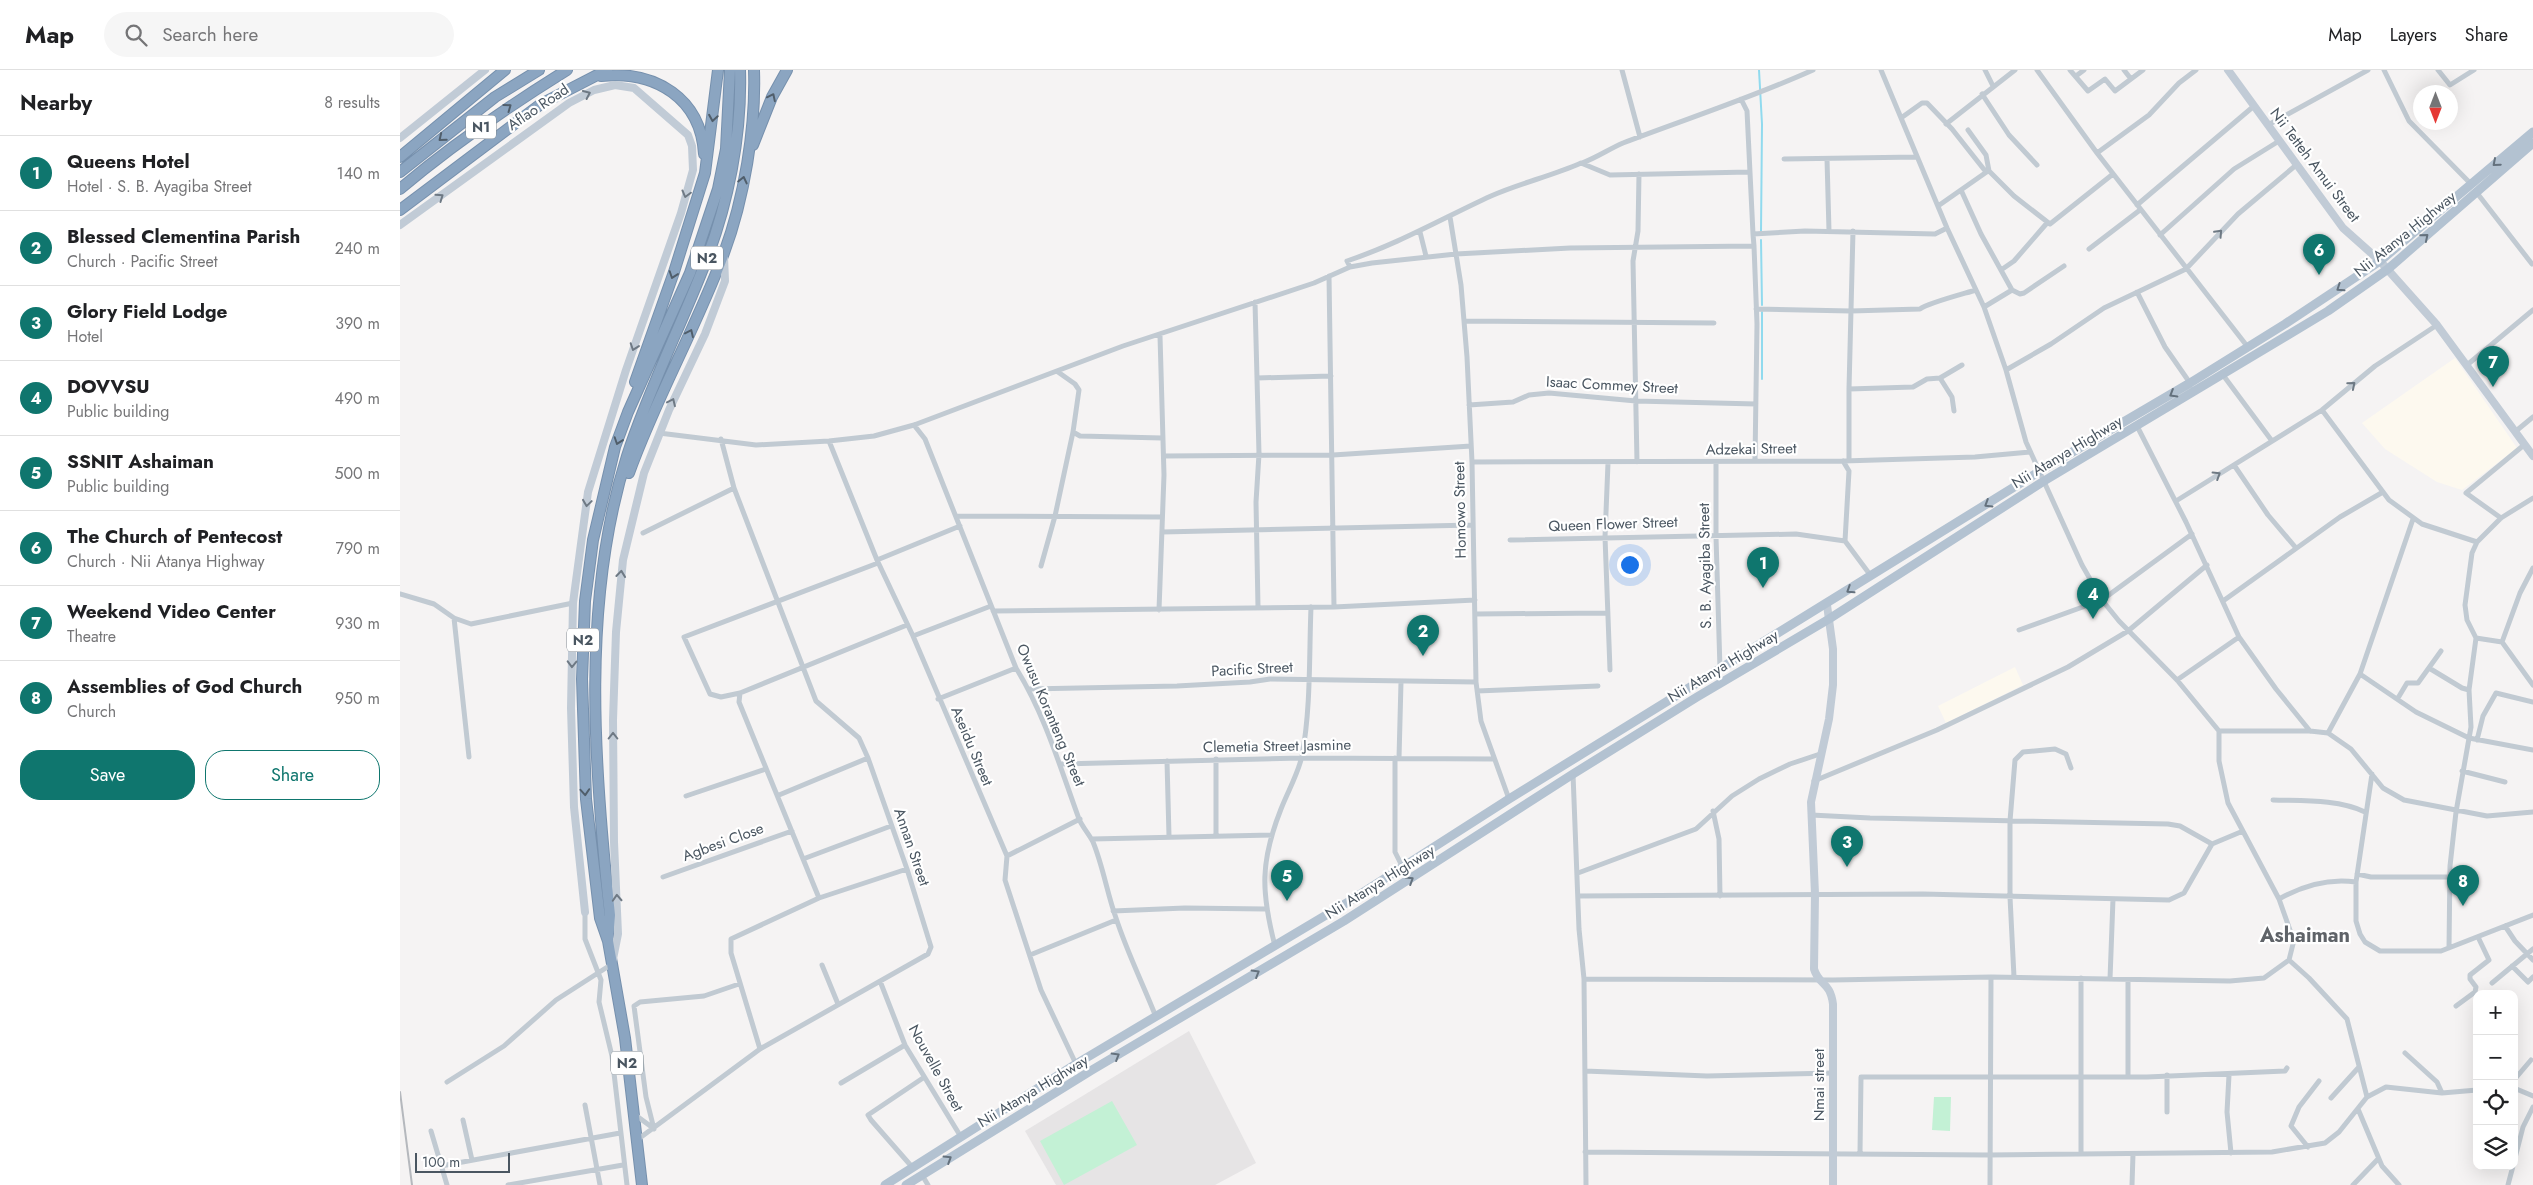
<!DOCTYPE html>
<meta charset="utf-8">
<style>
:root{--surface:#fff;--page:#f6f6f6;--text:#202124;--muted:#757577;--line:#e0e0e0;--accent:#0f766e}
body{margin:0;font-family:Jost,sans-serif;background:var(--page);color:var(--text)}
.controls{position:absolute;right:15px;bottom:15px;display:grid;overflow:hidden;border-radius:10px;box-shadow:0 5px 20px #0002}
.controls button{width:45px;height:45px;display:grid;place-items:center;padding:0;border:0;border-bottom:1px solid var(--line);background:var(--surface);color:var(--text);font:25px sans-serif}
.compass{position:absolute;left:2013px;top:15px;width:45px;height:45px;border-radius:50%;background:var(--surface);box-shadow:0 5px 20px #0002;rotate:180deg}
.scale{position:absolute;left:15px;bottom:12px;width:95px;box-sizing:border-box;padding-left:5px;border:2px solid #4a5661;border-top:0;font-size:14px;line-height:18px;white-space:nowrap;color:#4a5661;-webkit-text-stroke:4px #fff;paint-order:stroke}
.you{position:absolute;left:1229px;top:494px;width:18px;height:18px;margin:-12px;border:4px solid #fff;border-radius:50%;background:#1a73e8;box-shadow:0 0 0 8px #1a73e833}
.badge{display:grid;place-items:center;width:32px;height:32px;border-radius:50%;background:var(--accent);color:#fff;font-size:16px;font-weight:700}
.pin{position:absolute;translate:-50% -41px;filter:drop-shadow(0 1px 2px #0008)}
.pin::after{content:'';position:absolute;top:26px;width:18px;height:15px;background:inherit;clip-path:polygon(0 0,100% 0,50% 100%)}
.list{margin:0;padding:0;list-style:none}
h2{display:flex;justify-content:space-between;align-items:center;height:65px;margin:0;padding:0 20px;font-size:21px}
h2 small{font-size:16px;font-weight:400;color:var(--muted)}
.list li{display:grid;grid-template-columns:32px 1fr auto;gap:15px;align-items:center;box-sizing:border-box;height:75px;padding:0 20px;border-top:1px solid var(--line)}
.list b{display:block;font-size:19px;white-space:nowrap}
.list p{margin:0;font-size:16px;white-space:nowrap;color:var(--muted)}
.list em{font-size:16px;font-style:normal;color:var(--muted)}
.actions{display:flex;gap:10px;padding:15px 20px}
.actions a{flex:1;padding:11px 0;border:1px solid var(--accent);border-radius:20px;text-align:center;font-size:18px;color:var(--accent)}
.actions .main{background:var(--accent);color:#fff}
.icon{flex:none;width:28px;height:28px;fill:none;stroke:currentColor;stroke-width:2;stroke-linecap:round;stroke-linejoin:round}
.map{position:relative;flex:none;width:2133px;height:1115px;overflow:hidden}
header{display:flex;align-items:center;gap:30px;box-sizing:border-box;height:70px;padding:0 25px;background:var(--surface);border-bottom:1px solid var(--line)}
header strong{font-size:24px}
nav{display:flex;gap:28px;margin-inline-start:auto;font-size:18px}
.search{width:350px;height:45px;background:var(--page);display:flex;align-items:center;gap:12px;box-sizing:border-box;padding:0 18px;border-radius:28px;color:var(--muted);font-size:19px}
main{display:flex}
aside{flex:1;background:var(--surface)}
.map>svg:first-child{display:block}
.commercial{fill:#fdf9ef}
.education{fill:#e6e4e5}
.green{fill:#c3f1d5}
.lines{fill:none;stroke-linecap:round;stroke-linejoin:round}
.stream{stroke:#90daee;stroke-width:2}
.highway-casing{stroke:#7690ad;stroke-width:12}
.street{stroke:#c1cad2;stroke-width:5}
.secondary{stroke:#c1cbd6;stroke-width:8}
.primary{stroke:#b3c2d1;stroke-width:9}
.highway{stroke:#8ba5c1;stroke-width:10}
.rail{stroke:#b5b8bd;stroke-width:2}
.oneway{stroke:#6e7984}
.oneway2{stroke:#505e6b}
.oneway3{stroke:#64717d}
.oneway4{stroke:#6e7983}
.labels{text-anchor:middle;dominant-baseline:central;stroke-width:4.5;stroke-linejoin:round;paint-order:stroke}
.shield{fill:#fff;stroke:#808990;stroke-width:1}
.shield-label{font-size:14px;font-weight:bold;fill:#4a5661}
.street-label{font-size:15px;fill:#4a5661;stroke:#fff}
.district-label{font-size:20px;font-weight:bold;fill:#5f6368;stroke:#fff}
</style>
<header>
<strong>Map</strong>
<div class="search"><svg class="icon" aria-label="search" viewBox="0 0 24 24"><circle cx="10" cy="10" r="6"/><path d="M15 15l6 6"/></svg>Search here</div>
<nav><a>Map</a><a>Layers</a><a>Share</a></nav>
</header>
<main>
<aside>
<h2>Nearby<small>8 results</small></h2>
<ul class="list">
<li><span class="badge">1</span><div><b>Queens Hotel</b><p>Hotel · S. B. Ayagiba Street</p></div><em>140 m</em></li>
<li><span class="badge">2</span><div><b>Blessed Clementina Parish</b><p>Church · Pacific Street</p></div><em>240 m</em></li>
<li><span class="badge">3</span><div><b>Glory Field Lodge</b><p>Hotel</p></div><em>390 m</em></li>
<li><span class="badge">4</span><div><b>DOVVSU</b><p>Public building</p></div><em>490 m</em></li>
<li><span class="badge">5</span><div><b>SSNIT Ashaiman</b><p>Public building</p></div><em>500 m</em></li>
<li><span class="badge">6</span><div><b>The Church of Pentecost</b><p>Church · Nii Atanya Highway</p></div><em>790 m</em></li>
<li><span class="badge">7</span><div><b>Weekend Video Center</b><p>Theatre</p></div><em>930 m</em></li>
<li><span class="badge">8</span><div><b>Assemblies of God Church</b><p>Church</p></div><em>950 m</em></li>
</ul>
<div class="actions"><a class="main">Save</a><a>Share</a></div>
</aside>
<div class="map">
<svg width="2133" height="1115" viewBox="0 0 2133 1115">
<rect width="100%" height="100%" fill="#f5f3f3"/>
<!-- commercial -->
<path class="commercial" d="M 2055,288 L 2117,378 L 2062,420 L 2037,412 L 1985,379 L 1962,353 Z
M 1615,597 L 1623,615 L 1546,653 L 1538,636 Z"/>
<!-- education -->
<path class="education" d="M 789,961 L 856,1093 L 815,1115 L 656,1115 L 625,1061 Z"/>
<!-- green -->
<path class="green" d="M 1534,1027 L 1551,1027 L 1550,1061 L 1532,1060 Z
M 712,1031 L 737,1075 L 664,1115 L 640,1071 Z"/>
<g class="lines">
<!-- stream -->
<path class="stream" d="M 1359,0 L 1362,54 L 1361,161
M 1361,170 L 1362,235
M 1362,242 L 1362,309"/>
<!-- highway casing -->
<g class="highway-casing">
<path id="highway" d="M 201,6 C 256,0 301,29 304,84
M 353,75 L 372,27 L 387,0
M 0,87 L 105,0
M 0,102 L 95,27 L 139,0
M 0,119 C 52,75 109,36 167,0
M 0,140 L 141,34 L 207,0
M 235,312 L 274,202 L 305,103 L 318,0
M 229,403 C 256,328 296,258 324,183 C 344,129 356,58 354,0
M 208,868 L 210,845 C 194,698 181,530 227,386 C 248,321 279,260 304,196 C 328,135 342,66 340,0
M 242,1115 L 225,968 L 208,871 L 200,848 L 186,729 L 182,609 L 185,531 L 193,470 L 215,377 L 228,342 L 290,203 L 318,119 L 326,79 L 330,0"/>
</g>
<!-- street -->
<path class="street" d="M 1222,0 L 1240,67
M 1481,0 L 1547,158 L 1584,237 L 1606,300 L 1626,372 L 1682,495 L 1702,530 L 1719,551 L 1777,610 L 1819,661 L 1910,661 L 1928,663 L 1951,679 L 1983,718 L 2004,730 L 2087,746 L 2133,742
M 1585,0 L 1593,16
M 1637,0 L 1697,83 L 1847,276
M 1670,0 L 1688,21 L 1705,9 L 1715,21 L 1743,0
M 1724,0 L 1731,9
M 1984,0 L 2009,51 L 2071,114
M 2038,0 L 2050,15 L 2074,0
M 1676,6 L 1684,0
M 1582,24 L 1609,65 L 1637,95
M 1341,29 L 1347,41 L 1353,164
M 1501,48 L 1522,33 L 1527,33 L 1552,59 L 1586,102
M 1546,54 L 1615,0
M 1868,55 L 1968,0
M 1568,60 L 1586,85 L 1589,101 L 1614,126 L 1650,154 L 1713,104
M 1697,83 L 1749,45 L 1779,13 L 1796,0
M 1384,89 L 1517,87
M 1427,89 L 1429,161
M 1182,93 C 1196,88 1209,79 1223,73 C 1286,49 1351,28 1413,0
M 1561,120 L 1581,164 L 1612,220 L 1620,224 L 1624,223 L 1664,196
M 2077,123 L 2132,194
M 1737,135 L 1854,36
M 1538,136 L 1588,101
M 1050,147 L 1061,215 L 1067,287 L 1072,392 L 1076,612 L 1081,651 L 1109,729
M 1020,162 L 1026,186
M 1760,165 L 1834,99 L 1879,71
M 1354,176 L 1353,164 L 1405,161 L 1535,164 L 1547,158
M 1689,179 L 1740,140
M 950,197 L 947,191 C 998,174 1043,148 1091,126 C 1120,113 1152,106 1181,93 L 1210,105 L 1349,102
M 1601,200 L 1614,191 L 1647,153
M 929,206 L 934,537
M 1737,222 L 1765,277 L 1790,313
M 855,232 L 859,384 L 856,432 L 858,537
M 1584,237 L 1612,220
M 1356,239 L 1451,241 L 1520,239 C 1528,233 1563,224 1576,220
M 1064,251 L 1314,253
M 2067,295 L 2133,240
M 1606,300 L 1651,274 L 1704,238 L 1786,199 L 1838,144 L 1895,96
M 658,302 L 675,314 L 679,320 L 673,362 L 680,366 L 762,368
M 1823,305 L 1872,371
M 857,308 L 931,306
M 1540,308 L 1552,327 L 1554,341
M 1449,319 L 1453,161
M 1069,335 L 1113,332 L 1129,325 L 1149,323 L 1236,331 L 1356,334
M 1922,340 L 1989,430 L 2022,454 L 2077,472
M 514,355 L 525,369 L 616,598 C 645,645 660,697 679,749 C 683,758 689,764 693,772 C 703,796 707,823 716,848 C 727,882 743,914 756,947
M 1737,356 L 1786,452 L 1839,567 L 1777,610
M 2116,361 L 2133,347
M 259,363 L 356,375 L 429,371 L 474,366 L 514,355 L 723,276 L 914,213 L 950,197 L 972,193 L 1056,184 L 1170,178 L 1354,176 L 1357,254 L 1355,390
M 429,371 L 477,490 L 513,566 L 607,786 L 605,810 L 641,920 L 676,994
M 764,386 L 933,385 L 1071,376
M 1443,391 L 1449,401 L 1445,471
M 1449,391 L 1449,319 L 1513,317 L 1527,309 L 1540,308 L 1562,295
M 1072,392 L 1443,391 L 1575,387 L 1630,382
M 1237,392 L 1233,191 L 1238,161 L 1239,104
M 1316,392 L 1316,467 L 1320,599
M 1208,393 L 1205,467 L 1210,600
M 1834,395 L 1868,445 L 1896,478
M 1776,431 L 1922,340 L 1975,296 L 2037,255
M 557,446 L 762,447
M 2101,448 L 2066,423 L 2124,375
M 762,462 L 1073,455
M 243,463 L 334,418
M 1110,470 L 1396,464 L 1445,471 L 1471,506
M 477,490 L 560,456
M 478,493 L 284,567 L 310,624 L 321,627 L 340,623 L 507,555
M 641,496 L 655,446 L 673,362
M 0,524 L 34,534 L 54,548 L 71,554 L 173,533
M 1823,531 L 1940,447 L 1983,422
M 759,540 L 764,405 L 760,266
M 593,541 L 934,537 L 1075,530
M 1076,544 L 1206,543
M 54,548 L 69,687
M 1619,560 L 1702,530 L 1792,464
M 513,566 L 591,536
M 1839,567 L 1876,619 L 1910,661
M 2076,568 L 2102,572 L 2120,523 L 2133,498
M 2102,572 L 2133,615
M 2029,598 L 2062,618 L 2069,620
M 1960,604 L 2016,642 L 2069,668 L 2133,680
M 629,619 L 777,616 L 850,612 L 870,609 L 1076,612
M 1077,621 L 1198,616
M 340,623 L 339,632 L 419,828
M 1998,628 L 2007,613 L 2018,613 L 2041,581
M 538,629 L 616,598
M 1928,663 L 1960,604 L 2013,449
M 2077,670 L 2083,646 L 2096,623 L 2133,632
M 995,688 L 995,782 L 1002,796 L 1004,796
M 999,688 L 1001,612
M 767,691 L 769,766
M 661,694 L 901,688 L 1094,689
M 2062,701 L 2105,712
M 1173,704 L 1179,859 L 1184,909 L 1186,1115
M 1972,704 L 1956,812 L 1956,851 L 1960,864 L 1965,872 L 1980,881 L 2041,881 L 2133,845
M 1414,711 L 1537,660 L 1668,597 L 1728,561 L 1807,495
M 379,725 L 468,688
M 286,726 L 366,699
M 1873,730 C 1902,731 1938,729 1965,742
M 1313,741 L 1319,769 L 1320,826
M 1411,745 L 1470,748 L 1768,754 L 1780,756 L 1812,774
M 816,765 L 816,689
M 692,769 L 872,765
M 607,786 L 680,749
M 403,789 L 491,756
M 1178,803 L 1296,759 L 1332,726 L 1359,709 L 1390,694 L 1420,684
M 1957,804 L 1971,807 L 2050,807
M 263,807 L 392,761
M 1179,826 L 1523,824 L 1769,830 L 1784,823 L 1812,774 L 1843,761
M 1879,829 C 1902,816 1929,808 1956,812
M 713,841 L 785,838 L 865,839
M 185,842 L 185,869 L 201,910 L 199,932 L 212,986 L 227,1115
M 2105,856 L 2115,871 L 2133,890
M 875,876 C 861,822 860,792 881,739 C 888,721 898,704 902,686 C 911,637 909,586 911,537
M 2049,878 L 2050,796 L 2056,742 L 2071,657 L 2069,620 L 2076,568 L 2067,550 L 2065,535 L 2072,483 L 2077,472 L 2101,448 L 2133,428
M 630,885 L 716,850
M 1889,890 L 1909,908 L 1947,949 L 1967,1027
M 422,895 L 438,934
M 2112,896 L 2128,912 L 2133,907
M 1614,907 L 1610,827 L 1610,751 L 1615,690 L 1623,682 L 1655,679 L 1666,684 L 1671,698
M 1184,909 L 1433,910 L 1591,907 L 1830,911 L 1864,908 L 1889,890 L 1893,874 L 1891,863 L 1879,829 L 1828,733 L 1819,691 L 1819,661
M 1710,909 L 1713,829
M 1728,910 L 1728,1007
M 480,911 L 505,975 L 561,1067
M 2092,913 L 2133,879
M 2056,936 L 2075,922 L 2076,917 L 2070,909 L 2070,905 L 2089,890 L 2078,867
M 360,979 L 331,883 L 331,869 L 419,828 L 507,799
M 2005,983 L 2037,1012 L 2042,1023
M 1185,1001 L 1307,1006 L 1434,1003
M 1829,1005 L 1827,1042 L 1831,1083
M 2114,1010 L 2131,990
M 47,1012 L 104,976 L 156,930 L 212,894
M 441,1013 L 505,975
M 2114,1018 L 2133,1026
M 1931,1028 L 1959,997
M 185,1035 L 200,1115
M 1958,1039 L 1982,1096 L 1999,1115
M 1767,1042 L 1767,1005
M 234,1044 L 253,1058
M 63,1050 L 72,1090
M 254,1059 L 246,1027 L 234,936 L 240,932 L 304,926 L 339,914
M 31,1061 L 47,1115
M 237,1070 L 360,979 L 528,884 L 531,877 L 507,799 L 468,688 L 459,668 L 416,631 L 334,418 L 321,369
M 1908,1077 L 1891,1056 L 1899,1037 L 1919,1011
M 1185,1082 L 1589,1085 L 1872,1082 L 1925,1073 L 1939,1062 L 1967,1027 L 1986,1017 L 2042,1023 L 2077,1020
M 1460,1083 L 1461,1007 L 1747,1007 L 1885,1001 L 1887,998
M 1681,1084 L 1681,908
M 2114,1092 L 2123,1057 L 2133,1037
M 41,1096 L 220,1063
M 513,1098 L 471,1050 L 468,1045 L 523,1008
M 522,1105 L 528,1115
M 108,1115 L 223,1095
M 1590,1115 L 1591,907
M 1732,1115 L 1733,1084
M 1953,1115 L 1978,1089
M 2108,1115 L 2113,1096"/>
<!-- secondary -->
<path class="secondary" d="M 1828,0 L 1943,158 L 1980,191 L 2037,255 L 2133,386
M 0,68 L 85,0
M 0,155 L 169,33 L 194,20 L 215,15 L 234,18 L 288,65 L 292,76 L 293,100 L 281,143 L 226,300 L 188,422 L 173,533 L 171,638 L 174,737 L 185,842
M 1427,535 L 1433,579 L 1433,615 L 1429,649 L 1411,732 L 1415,824 L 1414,899 C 1419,916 1430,911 1433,934 L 1433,1115
M 213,889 L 218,864 L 214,772 L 213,650 L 216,562 L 223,490 L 244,403 L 269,340 L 305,264 L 325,211 L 324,186"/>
<!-- primary -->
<path class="primary" d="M 485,1115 L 676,994 L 948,832 L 1109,729 L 1640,401 L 1790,313 L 1885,254 L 1980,191 L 2133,62
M 506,1115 L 692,1000 L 944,851 L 1173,704 L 1297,627 L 1429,549 L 1644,411 L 1928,241 L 1988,199 L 2133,73"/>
<!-- highway -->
<use href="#highway" class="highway"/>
<!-- rail -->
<path class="rail" d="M 0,1022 L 12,1115"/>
</g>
<!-- one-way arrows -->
<defs><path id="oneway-chevron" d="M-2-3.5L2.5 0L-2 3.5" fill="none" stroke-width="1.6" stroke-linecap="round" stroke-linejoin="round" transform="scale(1.25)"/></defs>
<g class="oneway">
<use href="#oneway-chevron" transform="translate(187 24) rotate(-25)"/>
<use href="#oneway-chevron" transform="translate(286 124) rotate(105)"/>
<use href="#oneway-chevron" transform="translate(40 127) rotate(-35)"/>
<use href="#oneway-chevron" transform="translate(234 277) rotate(109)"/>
<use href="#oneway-chevron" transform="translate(272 332) rotate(-65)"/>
<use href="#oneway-chevron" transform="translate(187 433) rotate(98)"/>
<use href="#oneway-chevron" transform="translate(221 504) rotate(-84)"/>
<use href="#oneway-chevron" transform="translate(172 594) rotate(91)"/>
<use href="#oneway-chevron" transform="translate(213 666) rotate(-90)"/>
<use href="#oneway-chevron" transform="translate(217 828) rotate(-93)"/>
</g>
<g class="oneway2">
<use href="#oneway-chevron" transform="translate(372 27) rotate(-64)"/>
<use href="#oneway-chevron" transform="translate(108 37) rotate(-36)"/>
<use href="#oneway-chevron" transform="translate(313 48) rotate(99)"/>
<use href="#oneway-chevron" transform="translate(42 68) rotate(141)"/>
<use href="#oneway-chevron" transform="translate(343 110) rotate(-77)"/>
<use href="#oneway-chevron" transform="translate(273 205) rotate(109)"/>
<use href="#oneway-chevron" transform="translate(290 263) rotate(-65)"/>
<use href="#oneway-chevron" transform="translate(218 371) rotate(109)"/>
<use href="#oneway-chevron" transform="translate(185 722) rotate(86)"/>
</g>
<g class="oneway3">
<use href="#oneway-chevron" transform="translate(2096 93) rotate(139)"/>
<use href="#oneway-chevron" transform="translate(2025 167) rotate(-40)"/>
<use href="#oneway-chevron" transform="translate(1940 218) rotate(146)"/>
<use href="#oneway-chevron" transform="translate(1773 324) rotate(149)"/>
<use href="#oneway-chevron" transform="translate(1588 434) rotate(148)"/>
<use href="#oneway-chevron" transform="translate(1450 520) rotate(147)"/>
<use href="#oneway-chevron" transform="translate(1010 810) rotate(-32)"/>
<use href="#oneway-chevron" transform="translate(856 903) rotate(-31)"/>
<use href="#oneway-chevron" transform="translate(716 986) rotate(-31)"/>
<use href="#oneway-chevron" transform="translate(548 1089) rotate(-32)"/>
</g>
<g class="oneway4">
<use href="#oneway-chevron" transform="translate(1819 163) rotate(-47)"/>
<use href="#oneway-chevron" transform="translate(1952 315) rotate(-40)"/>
<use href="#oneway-chevron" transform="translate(1817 405) rotate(-32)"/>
</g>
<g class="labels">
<!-- shield labels -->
<g class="shield">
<rect x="66" y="45.5" width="30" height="23" rx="4"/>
<rect x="291" y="176.5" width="32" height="23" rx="4"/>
<rect x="167" y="558.5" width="32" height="23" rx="4"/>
<rect x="211" y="981.5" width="32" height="23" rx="4"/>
</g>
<g class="shield-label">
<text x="81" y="57">N1</text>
<text x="307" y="188">N2</text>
<text x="183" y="570">N2</text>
<text x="227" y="993">N2</text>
</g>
<!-- street labels -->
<g class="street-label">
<text transform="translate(138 37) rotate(-34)">Aflao Road</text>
<text transform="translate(1915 95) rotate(53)">Nii Tetteh Amui Street</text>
<text transform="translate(2005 164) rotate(-39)">Nii Atanya Highway</text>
<text transform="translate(1212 315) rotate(3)">Isaac Commey Street</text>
<text transform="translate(1351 379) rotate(-1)">Adzekai Street</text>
<text transform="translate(1667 382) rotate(-31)">Nii Atanya Highway</text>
<text transform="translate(1060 440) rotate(-91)">Homowo Street</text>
<text transform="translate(1213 454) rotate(-2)">Queen Flower Street</text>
<text transform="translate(1305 496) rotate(-91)">S. B. Ayagiba Street</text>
<text transform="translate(1323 596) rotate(-31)">Nii Atanya Highway</text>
<text transform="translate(852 599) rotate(-3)">Pacific Street</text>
<text transform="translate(651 645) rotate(67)">Owusu Koranteng Street</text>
<text transform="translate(572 676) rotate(67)">Aseidu Street</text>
<text transform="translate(877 676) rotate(-1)">Clemetia Street Jasmine</text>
<text transform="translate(323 772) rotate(-20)">Agbesi Close</text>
<text transform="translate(512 777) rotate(71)">Annan Street</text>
<text transform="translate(980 812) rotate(-32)">Nii Atanya Highway</text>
<text transform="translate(536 998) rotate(61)">Nouvelle Street</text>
<text transform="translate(1419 1015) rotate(-90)">Nmai street</text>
<text transform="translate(633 1021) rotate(-31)">Nii Atanya Highway</text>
</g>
<!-- district labels -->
<g class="district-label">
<text x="1905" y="865">Ashaiman</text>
</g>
</g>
</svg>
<div class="controls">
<button>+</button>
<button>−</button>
<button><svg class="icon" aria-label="locate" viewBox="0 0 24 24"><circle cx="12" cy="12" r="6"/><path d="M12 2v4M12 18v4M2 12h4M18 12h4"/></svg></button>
<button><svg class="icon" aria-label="layers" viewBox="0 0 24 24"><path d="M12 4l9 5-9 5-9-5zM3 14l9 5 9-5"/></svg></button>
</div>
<svg class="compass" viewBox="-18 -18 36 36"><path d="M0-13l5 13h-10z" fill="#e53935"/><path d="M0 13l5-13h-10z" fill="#757577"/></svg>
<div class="scale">100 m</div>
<div class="you"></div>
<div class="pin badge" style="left:1363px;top:518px">1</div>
<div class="pin badge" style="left:1023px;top:586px">2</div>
<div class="pin badge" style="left:1447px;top:797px">3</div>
<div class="pin badge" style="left:1693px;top:549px">4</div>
<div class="pin badge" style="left:887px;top:831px">5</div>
<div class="pin badge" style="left:1919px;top:205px">6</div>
<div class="pin badge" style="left:2093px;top:317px">7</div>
<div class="pin badge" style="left:2063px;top:836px">8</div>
</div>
</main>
